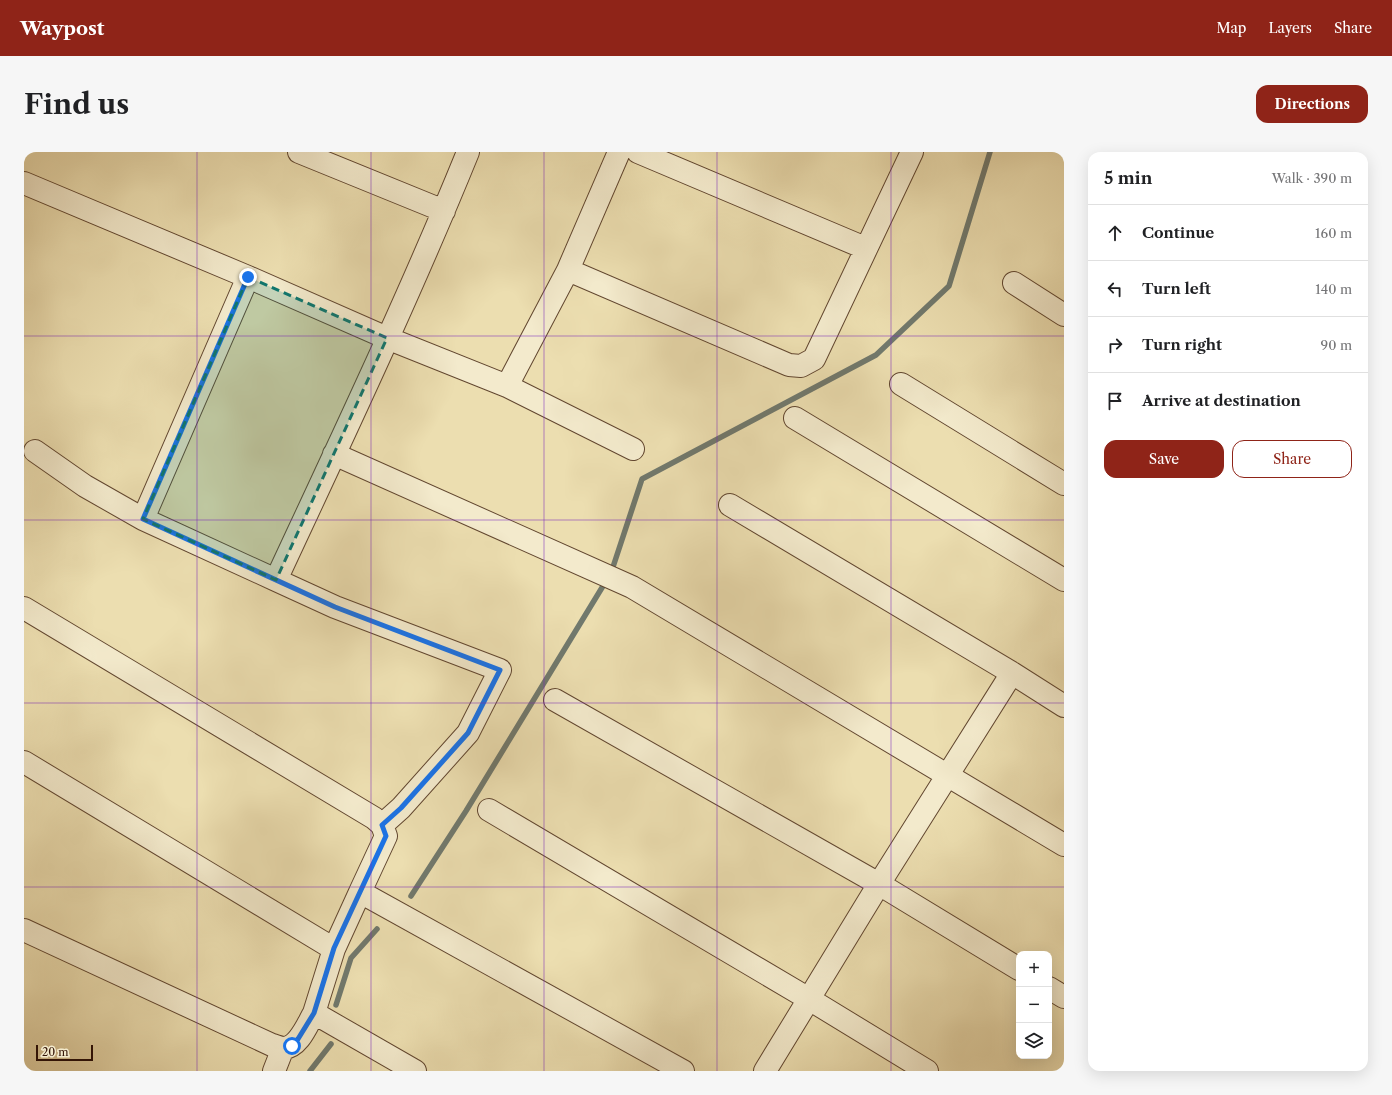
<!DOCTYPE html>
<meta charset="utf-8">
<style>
:root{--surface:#fff;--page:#f6f6f6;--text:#202124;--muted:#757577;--line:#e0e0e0;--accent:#8f2418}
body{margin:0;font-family:"Libre Caslon Text",serif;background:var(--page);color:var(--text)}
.controls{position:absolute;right:12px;bottom:12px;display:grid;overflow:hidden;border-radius:8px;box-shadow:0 4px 16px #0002}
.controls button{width:36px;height:36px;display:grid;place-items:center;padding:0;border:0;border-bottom:1px solid var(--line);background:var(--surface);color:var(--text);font:20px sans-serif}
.scale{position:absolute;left:12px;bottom:10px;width:57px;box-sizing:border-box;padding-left:4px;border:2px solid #341506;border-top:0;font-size:11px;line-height:14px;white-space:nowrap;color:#341506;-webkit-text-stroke:3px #f3eacc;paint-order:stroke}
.stop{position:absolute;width:12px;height:12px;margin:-9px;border:3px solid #1a73e8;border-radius:50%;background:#fff}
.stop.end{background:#1a73e8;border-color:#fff;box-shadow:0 1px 4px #0008}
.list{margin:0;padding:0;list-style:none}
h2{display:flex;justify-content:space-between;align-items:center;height:52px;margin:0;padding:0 16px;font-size:17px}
h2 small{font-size:13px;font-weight:400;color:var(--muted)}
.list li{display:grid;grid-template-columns:26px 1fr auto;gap:12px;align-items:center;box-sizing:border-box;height:56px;padding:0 16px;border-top:1px solid var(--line)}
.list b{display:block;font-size:15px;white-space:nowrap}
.list em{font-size:13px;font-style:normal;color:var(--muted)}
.actions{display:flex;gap:8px;padding:12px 16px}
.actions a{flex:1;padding:9px 0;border:1px solid var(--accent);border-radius:12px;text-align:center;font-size:14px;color:var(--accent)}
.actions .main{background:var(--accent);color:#fff}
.icon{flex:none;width:22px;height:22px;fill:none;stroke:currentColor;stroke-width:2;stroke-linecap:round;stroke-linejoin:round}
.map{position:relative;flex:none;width:1040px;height:919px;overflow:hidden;border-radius:12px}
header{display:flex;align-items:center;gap:24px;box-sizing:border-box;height:56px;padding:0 20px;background:var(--accent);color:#fff}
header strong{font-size:19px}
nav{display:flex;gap:22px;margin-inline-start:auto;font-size:14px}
.intro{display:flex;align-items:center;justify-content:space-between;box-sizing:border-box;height:96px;padding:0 24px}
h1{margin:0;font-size:28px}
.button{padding:10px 18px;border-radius:12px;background:var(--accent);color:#fff;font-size:14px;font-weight:700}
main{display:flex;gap:24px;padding:0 24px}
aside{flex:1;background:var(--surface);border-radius:12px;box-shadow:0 4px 16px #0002}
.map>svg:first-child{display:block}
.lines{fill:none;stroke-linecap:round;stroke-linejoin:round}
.stream{stroke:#71796d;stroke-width:5.5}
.minor-casing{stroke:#624730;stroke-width:24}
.minor{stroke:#f3eacc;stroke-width:22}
.route{stroke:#1a73e8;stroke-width:5}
.marked{fill:#0f766e;fill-opacity:0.2;stroke:#0f766e;stroke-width:3;stroke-dasharray:8 5;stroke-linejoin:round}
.grid{fill:none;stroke:#7b2cbf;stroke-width:1;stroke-opacity:0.55}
</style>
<header>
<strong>Waypost</strong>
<nav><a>Map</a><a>Layers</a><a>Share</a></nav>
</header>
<div class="intro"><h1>Find us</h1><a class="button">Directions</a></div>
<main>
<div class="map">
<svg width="1040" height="919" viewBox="0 0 1040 919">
<rect width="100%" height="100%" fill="#ecdeb0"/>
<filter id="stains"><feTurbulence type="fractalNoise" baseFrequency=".005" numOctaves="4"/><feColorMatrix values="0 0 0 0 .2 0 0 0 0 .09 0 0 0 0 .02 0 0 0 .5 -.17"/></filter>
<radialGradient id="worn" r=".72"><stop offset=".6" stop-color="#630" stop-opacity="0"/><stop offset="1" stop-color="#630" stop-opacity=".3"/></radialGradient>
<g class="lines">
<!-- stream -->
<path class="stream" d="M 589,415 L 618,327 L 852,203 L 925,134 L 966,0
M 387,744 L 442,659 L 579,434
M 312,853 L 327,806 L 353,777
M 286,919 L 307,892"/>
<!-- minor casing -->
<g class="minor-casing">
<path id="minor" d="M 275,0 L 420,59
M 614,0 L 841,96
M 0,31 L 224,125 L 119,367 L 252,428 C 318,286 385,145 444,0
M 544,118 L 595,0
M 224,125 L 363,186 L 483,234 L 609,297
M 990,131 L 1040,163
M 877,232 L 1040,332
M 483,234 L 544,118 L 765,213 L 777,214 L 790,207 L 888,0
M 771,266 L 1040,428
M 11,299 L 61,334 L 119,367
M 310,302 L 608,435 L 1040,693
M 706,353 L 988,521 L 1040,554
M 252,428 L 311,455 L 476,518 L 444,581 L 377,656 L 358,673
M 0,456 L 350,666 L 358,673 L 362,684 L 336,740
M 531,548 L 855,732 L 995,817
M 0,610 L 310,797
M 465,658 L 785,847 L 903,919
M 0,778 L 248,893 C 252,894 256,896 260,896 C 275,895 283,873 290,861
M 1025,836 L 1040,845
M 250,919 L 259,896
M 391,919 L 290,861 L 310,797 L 336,740 L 659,919
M 741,919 L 855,732 L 988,521"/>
</g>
<!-- minor -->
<use href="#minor" class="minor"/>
</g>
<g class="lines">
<!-- route -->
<path class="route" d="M 224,125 L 119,367 L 311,455 L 476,518 L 444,581 L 377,656 L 358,673 L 362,684 L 310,796 L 290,861 L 274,887 L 268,894"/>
</g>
<!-- marked area -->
<path class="marked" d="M 224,125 L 363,186 L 252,428 L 119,367 Z"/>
<!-- grid -->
<path class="grid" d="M 173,0 L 173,919M 347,0 L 347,919M 520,0 L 520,919M 693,0 L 693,919M 867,0 L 867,919M 0,184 L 1040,184M 0,368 L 1040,368M 0,551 L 1040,551M 0,735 L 1040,735"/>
<rect width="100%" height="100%" filter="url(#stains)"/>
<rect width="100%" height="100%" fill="url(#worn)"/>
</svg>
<div class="controls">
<button>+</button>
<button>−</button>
<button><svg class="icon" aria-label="layers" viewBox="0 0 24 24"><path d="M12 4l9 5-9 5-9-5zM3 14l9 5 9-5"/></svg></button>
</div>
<div class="scale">20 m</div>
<div class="stop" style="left:268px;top:894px"></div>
<div class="stop end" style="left:224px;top:125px"></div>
</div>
<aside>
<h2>5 min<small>Walk · 390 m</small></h2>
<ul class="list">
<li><svg class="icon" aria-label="ahead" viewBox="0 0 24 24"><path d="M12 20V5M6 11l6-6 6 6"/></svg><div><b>Continue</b></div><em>160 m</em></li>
<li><svg class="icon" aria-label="left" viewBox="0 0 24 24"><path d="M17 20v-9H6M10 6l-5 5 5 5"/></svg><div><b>Turn left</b></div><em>140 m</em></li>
<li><svg class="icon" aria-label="right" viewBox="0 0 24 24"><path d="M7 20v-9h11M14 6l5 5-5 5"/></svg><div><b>Turn right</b></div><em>90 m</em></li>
<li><svg class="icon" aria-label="arrive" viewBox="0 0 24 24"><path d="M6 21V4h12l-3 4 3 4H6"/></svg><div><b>Arrive at destination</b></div></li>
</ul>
<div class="actions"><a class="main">Save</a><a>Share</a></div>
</aside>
</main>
